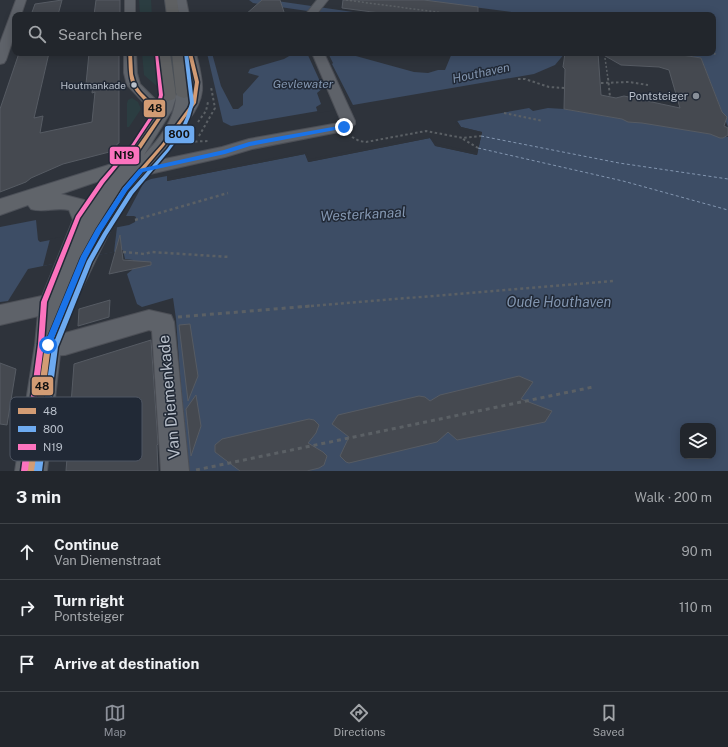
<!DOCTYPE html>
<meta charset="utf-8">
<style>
:root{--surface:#22262c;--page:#2a2e34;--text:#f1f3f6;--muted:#a2a5a9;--line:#3f4348;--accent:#8c9099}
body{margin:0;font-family:"Public Sans",sans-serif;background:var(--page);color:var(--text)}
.controls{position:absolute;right:12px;bottom:12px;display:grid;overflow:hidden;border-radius:8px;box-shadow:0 2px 10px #0003}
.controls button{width:36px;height:36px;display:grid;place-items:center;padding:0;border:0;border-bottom:1px solid var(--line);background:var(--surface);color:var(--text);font:20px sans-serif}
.stop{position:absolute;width:12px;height:12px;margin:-9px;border:3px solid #1a73e8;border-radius:50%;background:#fff}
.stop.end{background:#1a73e8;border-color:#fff;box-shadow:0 1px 4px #0008}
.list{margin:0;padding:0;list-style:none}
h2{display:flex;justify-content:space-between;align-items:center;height:52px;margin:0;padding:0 16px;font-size:17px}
h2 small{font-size:13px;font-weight:400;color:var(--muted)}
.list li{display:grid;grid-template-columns:26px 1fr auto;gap:12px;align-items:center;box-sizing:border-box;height:56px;padding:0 16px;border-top:1px solid var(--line)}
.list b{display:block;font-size:15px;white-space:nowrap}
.list p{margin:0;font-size:13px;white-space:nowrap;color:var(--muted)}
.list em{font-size:13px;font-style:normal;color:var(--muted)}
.icon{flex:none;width:22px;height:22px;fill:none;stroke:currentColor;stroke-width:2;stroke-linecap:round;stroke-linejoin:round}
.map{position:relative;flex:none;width:728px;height:471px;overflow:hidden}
.search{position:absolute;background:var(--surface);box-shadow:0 2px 10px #0003;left:12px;right:12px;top:12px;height:44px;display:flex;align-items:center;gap:10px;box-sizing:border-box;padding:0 14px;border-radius:8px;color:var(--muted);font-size:15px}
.sheet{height:220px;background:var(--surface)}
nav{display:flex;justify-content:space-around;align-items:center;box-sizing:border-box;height:56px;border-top:1px solid var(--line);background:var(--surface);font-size:11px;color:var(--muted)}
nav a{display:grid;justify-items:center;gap:2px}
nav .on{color:var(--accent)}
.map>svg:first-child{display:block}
.green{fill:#2b3d41}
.water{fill:#3d4d65;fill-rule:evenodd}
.pier{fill:#2e333b}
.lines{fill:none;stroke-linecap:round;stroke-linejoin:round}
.canal{fill:#3d4d65;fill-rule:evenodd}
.ferry{stroke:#8396b0;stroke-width:1;stroke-dasharray:3 2.5;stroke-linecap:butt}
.building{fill:#454950;stroke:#565b63}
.minor-casing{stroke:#4c4f56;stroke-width:2}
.major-casing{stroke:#4c5058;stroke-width:2}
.highway-casing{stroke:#4b5057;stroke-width:2}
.path-far3{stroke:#5b6065;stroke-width:1.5;stroke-dasharray:2 2;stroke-linecap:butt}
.path-far2{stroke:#5b6065;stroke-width:2;stroke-dasharray:2.5 2.5;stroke-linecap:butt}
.path-far1{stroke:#5b6065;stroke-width:2.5;stroke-dasharray:3 3;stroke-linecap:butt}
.path{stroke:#5b6065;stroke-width:3;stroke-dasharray:4 4;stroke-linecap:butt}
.minor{fill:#5e6269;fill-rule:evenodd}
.major{fill:#60646a;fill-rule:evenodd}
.highway{fill:#5e6062;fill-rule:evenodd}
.bus-1-casing{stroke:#212936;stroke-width:3}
.bus-2-casing{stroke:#212936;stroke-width:3}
.bus-3-casing{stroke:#212936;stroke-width:3}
.bus-1{fill:#d39c74;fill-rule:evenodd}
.bus-2{fill:#6daaf0;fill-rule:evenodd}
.bus-3{fill:#fc73be;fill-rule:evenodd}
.route{fill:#1a73e8}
.bus-dot{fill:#b9c0cb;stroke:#212936;stroke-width:1.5}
.poi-dot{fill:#888f99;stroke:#212936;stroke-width:1.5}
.labels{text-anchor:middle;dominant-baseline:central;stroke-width:3;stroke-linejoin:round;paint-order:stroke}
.far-bus-label{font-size:10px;fill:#b9c0cb;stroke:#212936;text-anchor:end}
.far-poi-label{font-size:11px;fill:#b9c0cb;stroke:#212936;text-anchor:end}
.far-water-label{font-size:12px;font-style:italic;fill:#8396b0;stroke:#212936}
.water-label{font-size:14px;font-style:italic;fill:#8396b0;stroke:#212936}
.near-street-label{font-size:16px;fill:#b9c0cb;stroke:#212936}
.key{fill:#212936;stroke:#4f5663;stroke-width:1}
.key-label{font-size:11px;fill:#b9c0cb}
.line-badge{stroke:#212936;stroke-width:1.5}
.pale-badge-label{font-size:11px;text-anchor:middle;font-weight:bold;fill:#111}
</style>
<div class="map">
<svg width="728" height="471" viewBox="0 0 728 471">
<rect width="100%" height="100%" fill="#2e333b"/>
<!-- green -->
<path class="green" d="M 139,0 L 151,0 L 152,15 L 140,15 Z
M 142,53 L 156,53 L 159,88 L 144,75 Z
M 132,98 L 138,102 L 141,109 L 129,127 L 127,127 L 127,103 L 128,100 Z"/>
<!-- water -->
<path class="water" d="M 419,0 L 728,0 L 728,127 L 701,58 L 669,53 L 713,53 L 713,15 L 534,15 Z
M 207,53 L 212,53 L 221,86 L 233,109 L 238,109 L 243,105 L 243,94 L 259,76 L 248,73 L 250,69 L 284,59 L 291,55 L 291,53 L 345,53 L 414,72 L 428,73 L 438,70 L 445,70 L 452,53 L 565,53 L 555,65 L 534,74 L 231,126 L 223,122 Z
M 529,108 L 533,111 L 548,108 L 564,109 L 728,137 L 728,471 L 187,471 L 176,319 L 173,298 L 142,307 L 137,304 L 127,274 L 132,270 L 133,260 L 125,259 L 123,250 L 28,269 L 8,301 L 0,302 L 0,227 L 36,220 L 38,240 L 40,242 L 129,225 L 135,222 L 136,217 L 134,216 L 126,216 L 144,182 L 151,179 L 167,176 L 167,181 L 305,154 L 309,162 L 430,138 L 436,146 L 477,155 L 482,132 L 461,127 L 457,121 ZM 683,426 L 713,426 L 713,456 L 683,456 Z"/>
<!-- pier -->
<path class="pier" d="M 307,53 L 328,53 L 333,63 L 332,64 L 354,107 L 318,113 L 316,107 L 321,104 L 317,93 L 323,88 Z
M 457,121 L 461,127 L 482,132 L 477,155 L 435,146 L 430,138 L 308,162 L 305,154 L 167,181 L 167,176 L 169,175 L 169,178 L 305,152 L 307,153 L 310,159 L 430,136 L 437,144 L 475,152 L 480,133 L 460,129 L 455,122 Z
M 117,227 L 114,252 L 43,266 L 50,239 Z"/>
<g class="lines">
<!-- canal -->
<path class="canal" d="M 249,0 L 270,0 L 353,12 L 358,15 L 335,15 L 253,3 Z"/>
<!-- ferry -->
<path class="ferry" d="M 481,136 L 619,163 L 728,179
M 478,148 L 623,181 L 728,210"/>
</g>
<!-- building -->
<path class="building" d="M 62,0 L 58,15 L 31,15 L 35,4 Z
M 96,0 L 120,0 L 120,15 L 94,15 Z
M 262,0 L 280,0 L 285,15 L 245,15 Z
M 343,0 L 424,0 L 478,7 L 478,15 L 395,15 L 342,8 Z
M 19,53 L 49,53 L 34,118 L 43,116 L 40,133 L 92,122 L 95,92 L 92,93 L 93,83 L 86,84 L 89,53 L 119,53 L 119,143 L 117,144 L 117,150 L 63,164 L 31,178 L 26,182 L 0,192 L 0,109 Z
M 565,53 L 598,53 L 601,95 L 616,98 L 624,96 L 680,108 L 669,70 L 659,67 L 621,65 L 600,53 L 669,53 L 701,58 L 722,112 L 727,117 L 724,126 L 728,128 L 728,135 L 723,138 L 720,138 L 710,134 L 642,123 L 628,122 L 622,119 L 564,109 L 565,69 L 563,67 Z
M 120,235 L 123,260 L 151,262 L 151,265 L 109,274 Z
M 110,300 L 109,317 L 78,326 L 79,309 Z
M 190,324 L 198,376 L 188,401 L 179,325 Z
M 151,340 L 158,444 L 157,445 L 158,471 L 66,471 L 74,364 Z
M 0,363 L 16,369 L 7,425 L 0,424 Z
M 519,376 L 533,382 L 521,399 L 552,411 L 545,422 L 457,440 L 448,432 L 437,442 L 349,463 L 346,462 L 340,456 L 349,437 L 332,424 L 338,415 L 419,396 L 425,397 L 430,401 L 440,395 Z
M 196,395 L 201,426 L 191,456 L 186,409 Z
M 309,419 L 314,420 L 319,425 L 316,433 L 308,443 L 323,452 L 327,456 L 324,465 L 319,468 L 307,471 L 240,471 L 215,452 L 215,445 L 222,439 Z"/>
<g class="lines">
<!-- minor casing -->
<g class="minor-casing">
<path id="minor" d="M 16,0 L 26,0 L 21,15 L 15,15 L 15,33 L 6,60 L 4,63 L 0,64 L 0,43 Z
M 125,0 L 135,0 L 135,15 L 125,15 Z
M 176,0 L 186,0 L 189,15 L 179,15 Z
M 317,0 L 328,0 L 316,15 L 305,15 Z
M 124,53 L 136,53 L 137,73 L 140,84 L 160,104 L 167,117 L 165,120 L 160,121 L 155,120 L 149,108 L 127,85 L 124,73 Z
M 184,53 L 196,53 C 203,83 208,95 188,121 C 183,128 180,133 171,130 L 169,127 C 173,120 180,114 184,106 C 193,89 187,71 184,53 Z
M 312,53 L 324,53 L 355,121 L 355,124 L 349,130 L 252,149 L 225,157 L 141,176 L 135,174 L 133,170 L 135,166 L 141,164 L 222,147 L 249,139 L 339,123 L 341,121 Z
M 65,291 L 73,294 L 76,301 L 73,308 L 0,325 L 0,305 Z
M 149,310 L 171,315 L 174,322 L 189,471 L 161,471 L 152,331 L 149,330 L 65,355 L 48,356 L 40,353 L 36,345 L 40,337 L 48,334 L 65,333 Z"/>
</g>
<!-- major casing -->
<g class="major-casing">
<path id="major" d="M 184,88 L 190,90 C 195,98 191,113 187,122 C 174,150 150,170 132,194 C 112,223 98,256 82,288 L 74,291 L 69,289 L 63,304 L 61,345 L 47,471 L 15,471 L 35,345 L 39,304 L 73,220 L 69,210 C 56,207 43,213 31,209 L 28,205 L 0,215 L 0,199 L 118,162 L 133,145 L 156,110 L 162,93 L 168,91 L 174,93 L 176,96 L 178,90 ZM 176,97 C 174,121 160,138 144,155 L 172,110 ZM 102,180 L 86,202 L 84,200 L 61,194 Z"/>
</g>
<!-- highway casing -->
<g class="highway-casing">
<path id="highway" d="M 165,0 L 177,0 L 179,15 L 167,15 Z
M 156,53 L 170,53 L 176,96 L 174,99 L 168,101 L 162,99 L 160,96 Z
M 172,53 L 186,53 L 192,93 L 190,96 L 184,98 L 178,96 L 176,93 Z"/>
</g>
<!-- path-far3 -->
<path class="path-far3" d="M 346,0 L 459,15
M 706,53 L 715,54 L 713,49
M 605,58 L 608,79"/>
<!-- path-far2 -->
<path class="path-far2" d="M 608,78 L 610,97
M 518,79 L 525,79 L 549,87 L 564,88
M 601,83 L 629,82 L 648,85
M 504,113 L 543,121
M 198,122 L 206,111 L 208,102
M 199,136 L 215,108 L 211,87
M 352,137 L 359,141 L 366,142 L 426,131 L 463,138 L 481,136
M 463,139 L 478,148
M 185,142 L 208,141"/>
<!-- path-far1 -->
<path class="path-far1" d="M 135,220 L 228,193
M 123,252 L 145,254 L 151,252 L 230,257
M 299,307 L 614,281"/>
<!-- path -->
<path class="path" d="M 178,317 L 311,306
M 196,470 L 593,387"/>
<!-- minor -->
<use href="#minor" class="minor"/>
<!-- major -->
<use href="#major" class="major"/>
<!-- highway -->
<use href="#highway" class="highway"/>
<!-- bus-1 casing -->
<g class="bus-1-casing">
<path id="bus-1" d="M 128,53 L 132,53 L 133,74 L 136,85 L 141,92 L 156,107 L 162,117 L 132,162 L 128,162 L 128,160 L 158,117 C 151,104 135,95 131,82 C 128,73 129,62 128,53 Z
M 188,53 L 192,53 L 199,82 L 196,103 L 164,146 L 127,190 L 101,231 L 86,258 L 51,345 L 35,471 L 27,471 L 45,345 L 81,258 L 97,229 L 123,188 L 162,144 L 192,103 L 195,82 Z"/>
</g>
<!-- bus-2 casing -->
<g class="bus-2-casing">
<path id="bus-2" d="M 184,53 L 188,53 L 194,103 L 190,117 L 184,131 L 169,151 L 133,194 L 107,235 L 92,262 L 58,347 L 42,471 L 34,471 L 52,347 L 87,261 L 103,233 L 129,192 L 167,149 L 180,131 L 186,117 L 190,103 Z"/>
</g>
<!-- bus-3 casing -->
<g class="bus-3-casing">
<path id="bus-3" d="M 155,53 L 158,54 L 163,95 L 160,107 L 134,146 L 104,183 L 80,218 L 47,302 L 44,344 L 28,470 L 27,471 L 21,471 L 38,344 L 41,302 L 76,216 L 100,181 L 132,144 L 156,107 L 159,95 Z"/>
</g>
<!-- bus-1 -->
<use href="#bus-1" class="bus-1"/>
<!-- bus-2 -->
<use href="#bus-2" class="bus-2"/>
<!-- bus-3 -->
<use href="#bus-3" class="bus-3"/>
</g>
<!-- route -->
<path class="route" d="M 344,125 L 347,127 L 346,128 L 250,146 L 225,154 L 143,172 L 127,191 L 101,232 L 87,258 L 50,348 L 45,348 L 44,345 L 81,256 L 96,229 L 123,188 L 139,169 L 224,150 L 249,142 Z"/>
<!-- markers -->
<circle class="bus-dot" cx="134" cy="85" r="3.5"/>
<circle class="poi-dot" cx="696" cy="96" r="4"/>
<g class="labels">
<!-- far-bus labels -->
<g class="far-bus-label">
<text x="126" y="85">Houtmankade</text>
</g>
<!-- far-poi labels -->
<g class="far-poi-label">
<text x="688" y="96">Pontsteiger</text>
</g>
<!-- far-water labels -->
<g class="far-water-label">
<text transform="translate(481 73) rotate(-12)">Houthaven</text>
<text x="303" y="84">Gevlewater</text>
</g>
<!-- water labels -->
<g class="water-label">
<text transform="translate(363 214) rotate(-3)">Westerkanaal</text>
<text x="559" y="302">Oude Houthaven</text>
</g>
<!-- near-street labels -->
<g class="near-street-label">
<text transform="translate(169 397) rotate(-95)">Van Diemenkade</text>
</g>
</g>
<!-- legend -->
<rect x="10" y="397" width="132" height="64" rx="6" class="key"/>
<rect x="18" y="408" width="18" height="6" fill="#d39c74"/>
<rect x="18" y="426" width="18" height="6" fill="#6daaf0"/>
<rect x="18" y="444" width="18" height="6" fill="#fc73be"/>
<g class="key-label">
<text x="43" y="415">48</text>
<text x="43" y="433">800</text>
<text x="43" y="451">N19</text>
</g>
<g class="line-badge">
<rect x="143" y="99" width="23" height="19" rx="4" fill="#d39c74"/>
<rect x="164" y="125" width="31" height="19" rx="4" fill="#6daaf0"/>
<rect x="109" y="146" width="31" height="19" rx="4" fill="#fc73be"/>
<rect x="31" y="376" width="23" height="20" rx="4" fill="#d39c74"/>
</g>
<g class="pale-badge-label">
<text x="155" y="112">48</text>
<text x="179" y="138">800</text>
<text x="124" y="159">N19</text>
<text x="42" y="390">48</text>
</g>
</svg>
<div class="controls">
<button><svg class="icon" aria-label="layers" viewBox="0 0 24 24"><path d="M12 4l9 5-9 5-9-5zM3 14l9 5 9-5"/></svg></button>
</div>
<div class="stop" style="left:48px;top:345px"></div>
<div class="stop end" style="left:344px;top:127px"></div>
<div class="search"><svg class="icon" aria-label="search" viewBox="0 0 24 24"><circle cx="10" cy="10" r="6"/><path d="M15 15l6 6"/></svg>Search here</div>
</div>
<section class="sheet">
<h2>3 min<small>Walk · 200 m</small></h2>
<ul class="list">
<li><svg class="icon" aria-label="ahead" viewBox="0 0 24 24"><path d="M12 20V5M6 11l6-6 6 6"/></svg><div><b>Continue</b><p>Van Diemenstraat</p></div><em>90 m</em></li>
<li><svg class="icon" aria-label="right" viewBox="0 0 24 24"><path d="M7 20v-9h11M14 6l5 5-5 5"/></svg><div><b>Turn right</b><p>Pontsteiger</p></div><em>110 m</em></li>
<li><svg class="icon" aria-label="arrive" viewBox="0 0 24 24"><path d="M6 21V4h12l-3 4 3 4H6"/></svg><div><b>Arrive at destination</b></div></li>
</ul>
</section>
<nav>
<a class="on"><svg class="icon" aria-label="map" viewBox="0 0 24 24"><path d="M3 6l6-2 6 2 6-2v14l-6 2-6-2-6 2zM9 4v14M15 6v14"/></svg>Map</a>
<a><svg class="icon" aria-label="directions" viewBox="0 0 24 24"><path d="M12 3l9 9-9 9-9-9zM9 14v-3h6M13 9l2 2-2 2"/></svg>Directions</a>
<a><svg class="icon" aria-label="saved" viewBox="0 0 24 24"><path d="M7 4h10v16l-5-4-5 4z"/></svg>Saved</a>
</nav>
